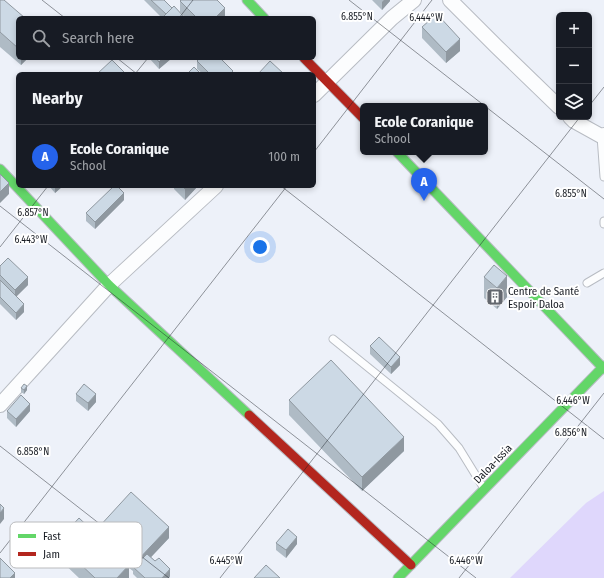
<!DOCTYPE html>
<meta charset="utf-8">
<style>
:root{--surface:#171b24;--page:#20242c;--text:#f1f3f6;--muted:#9ea1a6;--line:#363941;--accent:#2563eb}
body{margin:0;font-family:"Fira Sans Condensed",sans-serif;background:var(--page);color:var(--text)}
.controls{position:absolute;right:12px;top:12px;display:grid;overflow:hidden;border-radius:6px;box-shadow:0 2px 6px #0003}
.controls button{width:36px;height:36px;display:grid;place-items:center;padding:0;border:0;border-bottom:1px solid var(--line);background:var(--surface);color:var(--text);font:20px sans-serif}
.you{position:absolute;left:260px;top:247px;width:14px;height:14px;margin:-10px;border:3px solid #fff;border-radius:50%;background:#1a73e8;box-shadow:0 0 0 6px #1a73e833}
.badge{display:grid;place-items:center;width:26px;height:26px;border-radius:50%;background:var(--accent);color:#fff;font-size:13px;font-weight:700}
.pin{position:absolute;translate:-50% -33px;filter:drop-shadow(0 1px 2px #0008)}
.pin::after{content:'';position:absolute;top:21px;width:14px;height:12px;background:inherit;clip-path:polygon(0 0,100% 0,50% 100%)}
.popup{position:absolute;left:360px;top:103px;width:128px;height:52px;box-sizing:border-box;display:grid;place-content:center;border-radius:6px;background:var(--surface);filter:drop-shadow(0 1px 3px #0005);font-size:13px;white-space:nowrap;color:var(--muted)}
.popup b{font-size:15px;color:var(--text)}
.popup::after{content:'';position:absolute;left:50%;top:100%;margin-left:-8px;border:8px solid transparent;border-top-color:var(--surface)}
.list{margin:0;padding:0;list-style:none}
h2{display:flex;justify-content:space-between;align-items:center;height:52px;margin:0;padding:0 16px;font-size:17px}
h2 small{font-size:13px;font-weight:400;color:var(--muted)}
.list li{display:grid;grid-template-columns:26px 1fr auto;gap:12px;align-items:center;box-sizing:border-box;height:64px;padding:0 16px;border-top:1px solid var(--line)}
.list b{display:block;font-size:15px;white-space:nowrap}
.list p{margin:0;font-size:13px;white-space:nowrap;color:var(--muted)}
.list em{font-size:13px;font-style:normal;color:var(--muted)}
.icon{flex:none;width:22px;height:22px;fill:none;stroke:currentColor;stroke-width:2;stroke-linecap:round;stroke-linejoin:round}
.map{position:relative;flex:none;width:604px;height:578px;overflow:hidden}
.search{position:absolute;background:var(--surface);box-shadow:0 2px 6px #0003;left:16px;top:16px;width:300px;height:44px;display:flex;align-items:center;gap:10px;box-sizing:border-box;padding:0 14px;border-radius:6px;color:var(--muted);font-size:15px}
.panel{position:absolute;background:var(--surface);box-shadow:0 2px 6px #0003;left:16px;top:72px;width:300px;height:116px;border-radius:6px}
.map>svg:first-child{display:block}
.pitch{fill:#dfd7fc}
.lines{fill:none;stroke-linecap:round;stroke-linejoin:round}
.lane-casing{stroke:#b8bcc3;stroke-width:9}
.street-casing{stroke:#b8bcc3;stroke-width:16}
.fast-casing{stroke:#b8bcc3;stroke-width:11}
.jam-casing{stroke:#b8bcc3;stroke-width:11}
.lane{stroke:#fcfdfe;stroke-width:7}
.street{stroke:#fcfdfe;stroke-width:14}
.fast{stroke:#63d668;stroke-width:9}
.jam{stroke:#b3261e;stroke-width:9}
.wall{fill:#afbbc5}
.shaded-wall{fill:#8f98a0}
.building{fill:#ccd9e5;stroke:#8f98a0}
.ticks{fill:none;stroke:#181c23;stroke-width:1;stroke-opacity:0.45}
.labels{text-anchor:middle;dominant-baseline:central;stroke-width:4;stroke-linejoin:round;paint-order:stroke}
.poi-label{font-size:11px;fill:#181c23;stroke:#fff;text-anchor:start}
.street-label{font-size:11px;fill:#181c23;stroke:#fff}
.key{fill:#fff;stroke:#babbbd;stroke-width:1}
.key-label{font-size:11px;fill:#181c23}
.ticks-label{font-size:10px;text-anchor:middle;fill:#181c23;stroke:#fff;stroke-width:4;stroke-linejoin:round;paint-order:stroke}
</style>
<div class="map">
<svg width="604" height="578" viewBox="0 0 604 578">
<rect width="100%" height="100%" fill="#edf1f9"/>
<!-- pitch -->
<path class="pitch" d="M 604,491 L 604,578 L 510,578 L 586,503 Z"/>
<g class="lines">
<!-- lane casing -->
<g class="lane-casing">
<path id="lane" d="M 601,136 L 604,177
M 604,221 L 604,224
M 587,283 L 604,273
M 333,339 L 438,424 L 459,448 L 483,487"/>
</g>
<!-- street casing -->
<g class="street-casing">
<path id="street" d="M 450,0 L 497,47 L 559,107
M 314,95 L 392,18 L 414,0
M 570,117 L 574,121 L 601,136 L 604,135
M 0,405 L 109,285 L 216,186"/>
</g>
<!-- fast casing -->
<g class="fast-casing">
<path id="fast" d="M 247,0 L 264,18
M 397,152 L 604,369
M 0,169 L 109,285 L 249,415
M 398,578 L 604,366"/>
</g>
<!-- jam casing -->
<g class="jam-casing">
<path id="jam" d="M 304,58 L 363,118
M 249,415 L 411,565"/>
</g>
<!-- lane -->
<use href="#lane" class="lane"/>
<!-- street -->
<use href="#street" class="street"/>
<!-- fast -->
<use href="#fast" class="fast"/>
<!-- jam -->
<use href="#jam" class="jam"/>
</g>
<!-- wall -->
<path class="wall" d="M 0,0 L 18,18 L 18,58 L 28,58 L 21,65 L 0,47 Z
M 144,0 L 164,0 L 172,8 L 162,18 Z
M 372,0 L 390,0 L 390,1 L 382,10 Z
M 180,1 L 225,18 L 186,18 L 180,12 Z
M 422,27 L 460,51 L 446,63 L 422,38 Z
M 149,58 L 172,58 L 159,69 Z
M 197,61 L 233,74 L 203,74 L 197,69 Z
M 49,186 L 63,186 L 55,193 Z
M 174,186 L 198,186 L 185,200 L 174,189 Z
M 124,200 L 95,229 L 86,221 L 86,213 Z
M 0,266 L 28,285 L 16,296 L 24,312 L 16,320 L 0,304 Z
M 484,277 L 507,297 L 497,309 L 484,298 Z
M 370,346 L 400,365 L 391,374 L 370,354 Z
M 21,388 L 27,390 L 24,394 L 21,392 Z
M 76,394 L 96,402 L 88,411 L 76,401 Z
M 289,400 L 404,451 L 362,491 L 289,415 Z
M 7,411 L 30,411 L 16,427 L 7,418 Z
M 98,528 L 169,538 L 151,557 L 170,576 L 169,578 L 137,578 L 133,574 L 133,571 L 129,568 L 129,578 L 79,578 L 57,557 L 57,542 L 98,536 Z
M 276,543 L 297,544 L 286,558 L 276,550 Z"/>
<!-- shaded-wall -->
<path class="shaded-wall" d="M 384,0 L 390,0 L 390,1 L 382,10 L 382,2 Z
M 225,8 L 225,18 L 215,18 Z
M 460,39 L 460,51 L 446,63 L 446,52 Z
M 21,58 L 28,58 L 21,65 Z
M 163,58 L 172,58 L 159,69 L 159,62 Z
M 9,183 L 9,194 L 0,203 L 0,192 Z
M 55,186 L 63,186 L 55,193 Z
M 188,186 L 198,186 L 185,200 L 185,189 Z
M 124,193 L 124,200 L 95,229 L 95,222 Z
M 507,276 L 507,297 L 497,309 L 497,288 Z
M 28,277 L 28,285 L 15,298 L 15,290 Z
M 24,304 L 24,312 L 16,320 L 16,313 Z
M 400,357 L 400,365 L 391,374 L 391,367 Z
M 27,386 L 27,390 L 24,394 L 24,390 Z
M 96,394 L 96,402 L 88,411 L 88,403 Z
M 30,404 L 30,411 L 16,427 L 16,419 Z
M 404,437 L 404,451 L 362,491 L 362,477 Z
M 4,508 L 4,519 L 0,524 L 0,513 Z
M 169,527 L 169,538 L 138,571 L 135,569 L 135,563 Z
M 297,537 L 297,544 L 286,558 L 286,550 Z
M 129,565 L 129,578 L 117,578 Z
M 170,569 L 170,576 L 169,578 L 162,578 Z
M 15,573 L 15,578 L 10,578 Z"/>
<!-- building -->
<path class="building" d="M 0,0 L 4,0 L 25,18 L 18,18 L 18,48 L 0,32 Z
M 151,0 L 164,0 L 172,8 L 166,14 Z
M 181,0 L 217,0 L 225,8 L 215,18 L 197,18 L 180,1 Z
M 174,6 L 185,18 L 162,18 Z
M 437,14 L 460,39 L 446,52 L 422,27 Z
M 156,58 L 163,58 L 159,62 Z
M 200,58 L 220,58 L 233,71 L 230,74 L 210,74 L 197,61 Z
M 112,60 L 126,74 L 97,74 Z
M 270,61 L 284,74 L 258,74 Z
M 194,67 L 201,74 L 187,74 Z
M 0,174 L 9,183 L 0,192 Z
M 114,186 L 117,186 L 124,193 L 95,222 L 86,213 Z
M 182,186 L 188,186 L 185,189 Z
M 8,258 L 28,277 L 15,290 L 0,275 L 0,266 Z
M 494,265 L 507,276 L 497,288 L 484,277 Z
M 0,280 L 24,304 L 16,313 L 0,297 Z
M 379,337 L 400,357 L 391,367 L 370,346 Z
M 331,360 L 404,437 L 362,477 L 289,400 Z
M 24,384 L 27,386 L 24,390 L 21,388 Z
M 84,384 L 96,394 L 88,403 L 76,394 Z
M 21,395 L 30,404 L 16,419 L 7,411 Z
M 131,492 L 169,527 L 135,563 L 98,528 Z
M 0,504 L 4,508 L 0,513 Z
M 79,518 L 129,565 L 117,578 L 95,578 L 57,542 Z
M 288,529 L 297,537 L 286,550 L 276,543 Z
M 147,554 L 155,561 L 159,558 L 170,569 L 162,578 L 145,578 L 133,567 L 134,565 L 135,566 Z
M 0,558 L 15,573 L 10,578 L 0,578 Z
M 266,565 L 280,578 L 254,578 Z"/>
<!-- ticks -->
<path class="ticks" d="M 42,0 L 65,18M 349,0 L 604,199M 179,18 L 193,0M 117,58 L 137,74M 135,74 L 148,58M 589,106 L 604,87M 314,152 L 432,0M 281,186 L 604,439M 0,206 L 476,578M 0,247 L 48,186M 0,446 L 169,578M 0,553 L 287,186M 220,578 L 580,117M 459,578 L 604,393"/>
<!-- icons -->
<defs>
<g id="building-square" transform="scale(0.9)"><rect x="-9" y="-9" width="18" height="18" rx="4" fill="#63676e" stroke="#fff"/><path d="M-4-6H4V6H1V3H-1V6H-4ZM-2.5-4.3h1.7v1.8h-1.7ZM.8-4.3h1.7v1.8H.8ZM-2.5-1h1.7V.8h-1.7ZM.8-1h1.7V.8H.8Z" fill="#fff"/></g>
</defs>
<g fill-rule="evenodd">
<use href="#building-square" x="495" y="297"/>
</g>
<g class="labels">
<!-- poi labels -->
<g class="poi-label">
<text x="508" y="291">Centre de Santé<tspan x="508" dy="13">Espoir Daloa</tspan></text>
</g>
<!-- street labels -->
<g class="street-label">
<text transform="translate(493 464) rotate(-46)">Daloa-Issia</text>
</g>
</g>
<!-- legend -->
<rect x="10" y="522" width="132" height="46" rx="6" class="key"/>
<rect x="18" y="534" width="18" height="4" fill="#63d668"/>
<rect x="18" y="552" width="18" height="4" fill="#b3261e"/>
<g class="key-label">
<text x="43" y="540">Fast</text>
<text x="43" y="558">Jam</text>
</g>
<g class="ticks-label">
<text x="357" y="20">6.855°N</text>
<text x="426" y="21">6.444°W</text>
<text x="571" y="197">6.855°N</text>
<text x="33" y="216">6.857°N</text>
<text x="31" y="243">6.443°W</text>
<text x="573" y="404">6.446°W</text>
<text x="571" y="436">6.856°N</text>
<text x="33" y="455">6.858°N</text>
<text x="226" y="564">6.445°W</text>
<text x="466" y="564">6.446°W</text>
</g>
</svg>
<div class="controls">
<button>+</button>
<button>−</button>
<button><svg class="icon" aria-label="layers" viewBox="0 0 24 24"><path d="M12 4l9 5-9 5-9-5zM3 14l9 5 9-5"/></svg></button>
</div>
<div class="you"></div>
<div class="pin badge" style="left:424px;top:201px">A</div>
<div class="popup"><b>Ecole Coranique</b>School</div>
<div class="search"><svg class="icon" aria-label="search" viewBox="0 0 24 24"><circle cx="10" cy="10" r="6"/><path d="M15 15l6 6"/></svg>Search here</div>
<section class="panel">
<h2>Nearby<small></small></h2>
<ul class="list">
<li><span class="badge">A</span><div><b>Ecole Coranique</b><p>School</p></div><em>100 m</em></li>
</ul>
</section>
</div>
